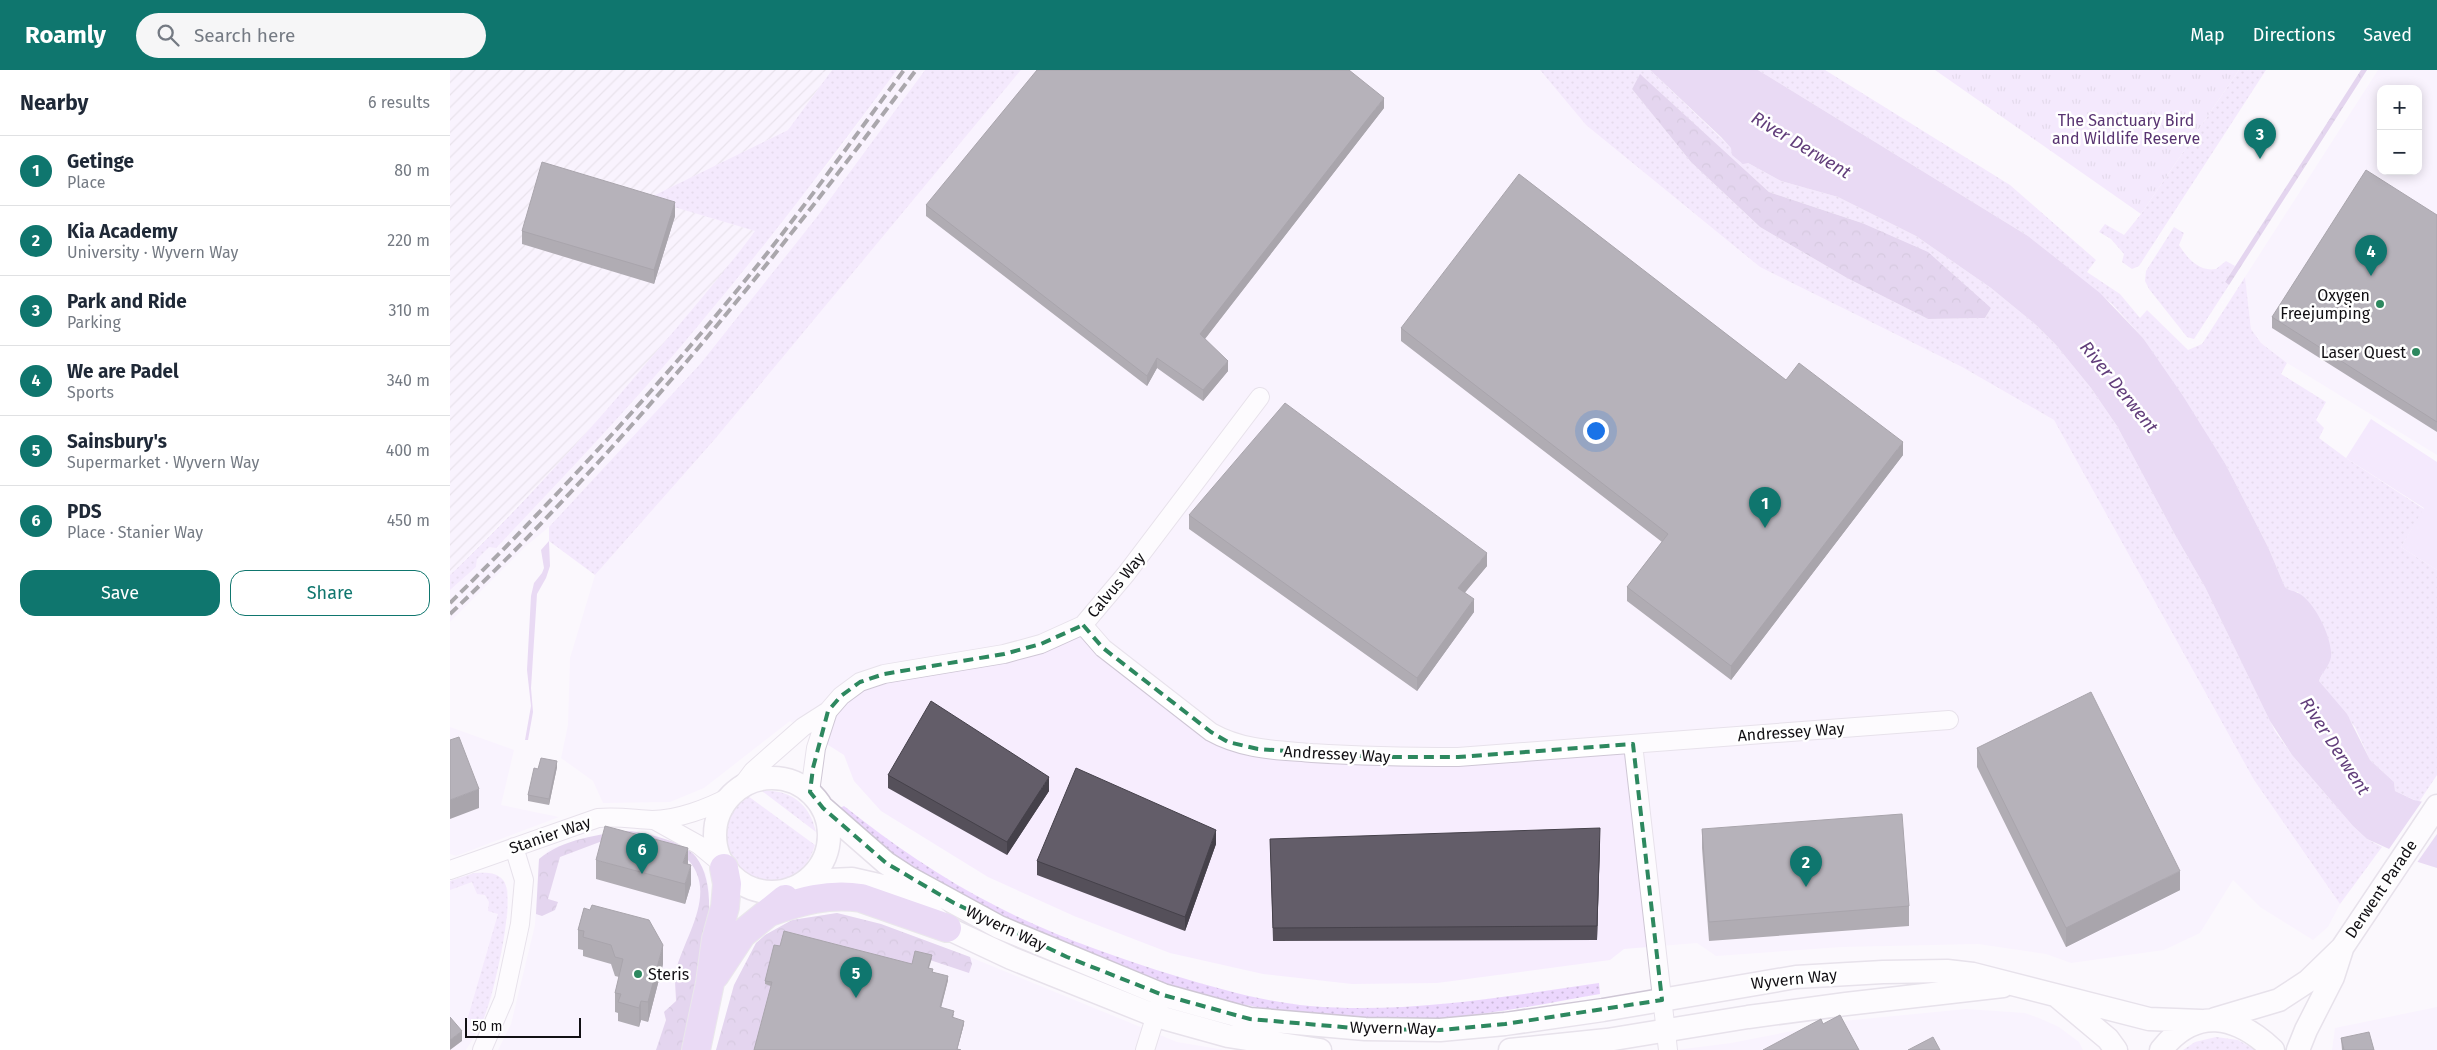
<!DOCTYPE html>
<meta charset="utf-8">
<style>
:root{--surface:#fff;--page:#f6f6f7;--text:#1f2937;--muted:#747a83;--line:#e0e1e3;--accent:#0f766e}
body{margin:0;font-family:"Fira Sans",sans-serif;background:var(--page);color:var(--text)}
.controls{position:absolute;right:15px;top:15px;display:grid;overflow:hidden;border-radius:10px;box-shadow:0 2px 12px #0003}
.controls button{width:45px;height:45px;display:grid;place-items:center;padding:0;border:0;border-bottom:1px solid var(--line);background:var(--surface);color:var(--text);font:25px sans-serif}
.scale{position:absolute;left:15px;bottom:12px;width:116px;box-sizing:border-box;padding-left:5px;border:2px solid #121014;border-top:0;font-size:14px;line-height:18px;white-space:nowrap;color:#121014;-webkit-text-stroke:4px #fff;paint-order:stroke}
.you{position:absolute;left:1145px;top:360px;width:18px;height:18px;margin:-12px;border:4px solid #fff;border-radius:50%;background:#1a73e8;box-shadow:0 0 0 8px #1a73e833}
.badge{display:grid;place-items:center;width:32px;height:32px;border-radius:50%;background:var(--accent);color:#fff;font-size:16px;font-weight:700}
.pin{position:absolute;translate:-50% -41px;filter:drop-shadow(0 1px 2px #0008)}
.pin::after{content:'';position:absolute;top:26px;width:18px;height:15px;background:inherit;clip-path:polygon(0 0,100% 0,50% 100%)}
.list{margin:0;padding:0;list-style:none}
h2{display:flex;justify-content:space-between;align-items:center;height:65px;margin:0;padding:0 20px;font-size:21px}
h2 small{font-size:16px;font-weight:400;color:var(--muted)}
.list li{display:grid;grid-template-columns:32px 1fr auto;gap:15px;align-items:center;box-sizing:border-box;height:70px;padding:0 20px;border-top:1px solid var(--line)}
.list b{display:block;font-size:19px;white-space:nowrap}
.list p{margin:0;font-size:16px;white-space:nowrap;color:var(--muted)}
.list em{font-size:16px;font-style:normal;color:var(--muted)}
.actions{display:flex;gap:10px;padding:15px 20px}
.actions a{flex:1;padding:11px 0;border:1px solid var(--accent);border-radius:15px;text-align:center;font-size:18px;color:var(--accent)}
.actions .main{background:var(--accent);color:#fff}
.icon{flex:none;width:28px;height:28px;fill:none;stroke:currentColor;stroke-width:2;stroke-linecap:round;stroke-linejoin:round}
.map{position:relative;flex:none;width:1987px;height:980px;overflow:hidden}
header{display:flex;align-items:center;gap:30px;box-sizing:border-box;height:70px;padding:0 25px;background:var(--accent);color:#fff}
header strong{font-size:24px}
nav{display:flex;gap:28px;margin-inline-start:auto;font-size:18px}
.search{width:350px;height:45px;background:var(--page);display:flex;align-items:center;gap:12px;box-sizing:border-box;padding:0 18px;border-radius:28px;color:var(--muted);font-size:19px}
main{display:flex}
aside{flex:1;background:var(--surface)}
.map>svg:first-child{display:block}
.built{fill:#f7edfe;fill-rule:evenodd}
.industrial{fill:url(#industrial-furrows)}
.grass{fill:url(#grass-dots);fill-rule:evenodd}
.forest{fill:url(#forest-crowns)}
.park{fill:url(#park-tufts)}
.pitch{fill:#ecd7fd}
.water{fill:#d2b6e8}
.pier{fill:#fbf8fd}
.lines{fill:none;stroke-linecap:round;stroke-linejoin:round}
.minor-casing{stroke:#cfc7d5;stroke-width:20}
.tertiary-casing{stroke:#cfc7d5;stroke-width:25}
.trunk-casing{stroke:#d4d4d5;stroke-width:30}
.minor{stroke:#fff;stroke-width:18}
.tertiary{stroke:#fff;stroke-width:22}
.trunk{stroke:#d4b6ec;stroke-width:28}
.rail{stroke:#48454a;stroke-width:4;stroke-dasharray:10 5;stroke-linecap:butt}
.wall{fill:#55505a}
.shaded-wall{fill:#45414a}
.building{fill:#635d69;stroke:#45414a}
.marked{fill:none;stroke:#2d885f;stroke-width:4;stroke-dasharray:10 6;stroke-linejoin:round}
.poi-dot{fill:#2d885f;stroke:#fff;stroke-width:2}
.labels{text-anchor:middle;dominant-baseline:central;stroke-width:5;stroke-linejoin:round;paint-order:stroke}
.park-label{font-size:16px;fill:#583471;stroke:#fff}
.poi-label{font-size:16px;fill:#121014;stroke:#fff;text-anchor:end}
.street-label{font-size:16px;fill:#121014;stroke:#fff}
.water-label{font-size:18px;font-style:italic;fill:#623e7b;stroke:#fff}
</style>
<header>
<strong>Roamly</strong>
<div class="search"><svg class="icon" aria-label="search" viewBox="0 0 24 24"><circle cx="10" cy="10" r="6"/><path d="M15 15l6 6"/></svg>Search here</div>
<nav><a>Map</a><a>Directions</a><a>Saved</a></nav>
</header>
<main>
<aside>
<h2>Nearby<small>6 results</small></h2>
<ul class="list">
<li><span class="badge">1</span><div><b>Getinge</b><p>Place</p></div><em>80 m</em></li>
<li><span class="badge">2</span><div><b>Kia Academy</b><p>University · Wyvern Way</p></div><em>220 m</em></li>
<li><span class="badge">3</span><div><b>Park and Ride</b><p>Parking</p></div><em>310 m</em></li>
<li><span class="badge">4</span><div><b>We are Padel</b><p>Sports</p></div><em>340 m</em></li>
<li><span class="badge">5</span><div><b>Sainsbury's</b><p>Supermarket · Wyvern Way</p></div><em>400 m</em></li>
<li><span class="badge">6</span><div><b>PDS</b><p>Place · Stanier Way</p></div><em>450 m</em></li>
</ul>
<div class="actions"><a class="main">Save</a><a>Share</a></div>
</aside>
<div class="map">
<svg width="1987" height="980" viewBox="0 0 1987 980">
<defs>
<pattern id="industrial-furrows" width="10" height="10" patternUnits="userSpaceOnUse" patternTransform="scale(1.25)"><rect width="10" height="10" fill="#f7edfe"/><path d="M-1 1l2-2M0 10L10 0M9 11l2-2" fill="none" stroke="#d3cad9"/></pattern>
<pattern id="grass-dots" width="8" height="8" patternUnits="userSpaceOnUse" patternTransform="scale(1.25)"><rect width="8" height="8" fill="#ecd7fd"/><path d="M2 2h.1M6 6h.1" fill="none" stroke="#c9b8d8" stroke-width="1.8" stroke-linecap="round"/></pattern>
<pattern id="forest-crowns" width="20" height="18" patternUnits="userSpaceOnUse" patternTransform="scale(1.25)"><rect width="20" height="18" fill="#c7abdd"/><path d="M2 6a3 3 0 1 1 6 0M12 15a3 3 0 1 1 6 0" fill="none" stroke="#aa92bd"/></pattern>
<pattern id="park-tufts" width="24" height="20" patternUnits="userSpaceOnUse" patternTransform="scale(1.25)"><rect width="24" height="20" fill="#ecd7fd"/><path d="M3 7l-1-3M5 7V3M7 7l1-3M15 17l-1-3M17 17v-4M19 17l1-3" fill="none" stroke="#c9b8d8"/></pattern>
</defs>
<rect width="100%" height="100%" fill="#fbf8fd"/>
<!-- built -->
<path class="built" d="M 447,0 L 475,0 L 366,148 L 251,293 L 99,457 L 76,476 L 0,552 L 0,520 L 26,497 L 27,489 L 379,93 Z
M 571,0 L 1090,0 L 1136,55 L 1310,197 L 1512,297 L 1604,350 L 1804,710 L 1890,834 L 1878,857 L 1863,870 L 1810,837 L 1783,810 L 1750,863 L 1714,880 L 1621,893 L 1596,884 L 1528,874 L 1392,877 L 1266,886 L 1247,873 L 1174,879 L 1160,890 L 987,913 L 902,914 L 813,904 L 720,883 L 624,846 L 538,807 L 431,741 L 404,711 L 394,685 L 340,651 L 254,718 L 220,732 L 153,733 L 143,711 L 111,688 L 118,655 L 120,588 L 145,505 L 265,369 Z
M 1928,0 L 1987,0 L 1987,385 L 1834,291 L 1811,273 L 1801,259 L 1795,207 ZM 1931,19 L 1968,19 L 1968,101 L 1931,101 Z
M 0,657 L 64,680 L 51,735 L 109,747 L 6,786 L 0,784 Z
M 180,761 L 205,765 L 228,775 L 246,786 L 256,804 L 259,820 L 249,903 L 233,980 L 48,980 L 61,954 L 85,855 L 89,789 L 101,778 Z
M 39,803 L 47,805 L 54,811 L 58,821 L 58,841 L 42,926 L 32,954 L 16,980 L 0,980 L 0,815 Z
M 387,843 L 431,854 L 520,887 L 727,972 L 775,980 L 266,980 L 284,915 L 306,873 L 342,850 Z
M 1987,937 L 1987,980 L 1882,980 L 1885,958 Z
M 1516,939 L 1575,943 L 1589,948 L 1609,957 L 1629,972 L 1633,980 L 1226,980 L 1281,973 L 1393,951 Z"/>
<!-- industrial -->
<path class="industrial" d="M 0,0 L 382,0 L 338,60 L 198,129 L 305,161 L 268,210 L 174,320 L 114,388 L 0,505 Z"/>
<!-- grass -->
<path class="grass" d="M 382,0 L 447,0 C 384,85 320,170 252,251 C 187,330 116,404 46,478 L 39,477 L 27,489 L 26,497 L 0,520 L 0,505 C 73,435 141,359 206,282 C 240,242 274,203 305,161 L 197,129 L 338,60 Z
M 475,0 L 571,0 L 265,369 L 145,505 L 99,471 L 99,457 L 251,293 L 366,148 Z
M 1090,0 L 1200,0 L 1296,92 L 1331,111 L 1388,127 L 1466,166 L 1541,218 L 1586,255 L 1606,275 L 1641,318 L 1667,356 L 1724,463 L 1755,517 L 1825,661 L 1842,685 L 1903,756 L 1917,769 L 1932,777 L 1890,834 L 1804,710 L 1604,350 L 1512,297 L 1310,197 L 1136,55 ZM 1190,5 L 1319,122 L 1412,153 L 1541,238 L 1535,248 L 1478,249 L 1397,208 L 1310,157 L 1241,92 L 1182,19 Z
M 1308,0 L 1375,0 L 1560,115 L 1646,190 L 1637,202 L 1670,224 L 1690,248 L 1697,240 L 1738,280 L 1752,274 L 1795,207 L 1801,259 L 1811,273 L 1837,293 L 1831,304 L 1876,332 L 1866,350 L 1874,358 L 1869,368 L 1896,388 L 1974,439 L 1951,477 L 1987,500 L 1987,705 L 1969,732 L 1945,721 L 1944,712 L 1920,690 L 1905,657 L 1869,611 L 1875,598 L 1848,522 L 1839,521 L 1835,517 L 1818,477 L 1776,395 L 1693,268 L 1662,234 L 1578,166 Z
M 1789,0 L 1816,0 L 1689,196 L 1682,199 L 1672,192 L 1674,184 L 1661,169 L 1649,162 L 1655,154 L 1674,165 L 1691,144 Z
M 1724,157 L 1734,163 L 1729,175 C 1737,188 1749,202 1766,199 L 1776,191 L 1785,196 L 1775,212 L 1779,215 L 1744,269 L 1737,267 L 1699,219 L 1695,211 L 1696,201 Z
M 312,721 C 340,719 360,734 366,762 Z
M 298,726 L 365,775 C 338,862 224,778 298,726 Z
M 394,736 C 442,774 491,808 546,836 C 602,865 665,887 726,906 C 769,919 815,932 860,936 C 957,944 1053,927 1149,913 L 1150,924 C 1093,934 1034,946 976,949 C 820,957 668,910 532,838 C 510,826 484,816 463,801 C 437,783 412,761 386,740 Z
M 24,803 C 34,803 45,801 53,810 C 68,827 41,939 29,959 L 18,947 L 48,844 L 38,841 L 39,832 L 35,825 L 27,824 L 22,812 L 0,820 L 0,811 Z
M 1766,967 L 1788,970 L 1806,980 L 1733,980 L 1745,972 Z"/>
<!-- forest -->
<path class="forest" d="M 1911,0 L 1917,0 L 1779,215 L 1775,212 Z
M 1190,4 L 1319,122 L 1412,153 L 1478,182 L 1541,238 L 1535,248 L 1478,249 L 1397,208 L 1310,157 L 1241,92 L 1182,19 Z
M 180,761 C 199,764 234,771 246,787 C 278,828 243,932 233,980 L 206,980 L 216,950 L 214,942 L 226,931 C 226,921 224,911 226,900 C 236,863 271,818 233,785 L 155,770 L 110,787 L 98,829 L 108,832 L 105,840 L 92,846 L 86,844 L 89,789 C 113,769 149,764 180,761 Z
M 387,843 L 431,854 L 520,887 L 522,894 L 519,903 L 465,885 L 462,897 L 322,916 L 305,980 L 266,980 L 284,915 L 306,873 L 315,865 L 342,850 Z"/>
<!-- park -->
<path class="park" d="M 1485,0 L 1789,0 L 1691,144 Z"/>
<!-- pitch -->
<path class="pitch" d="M 1921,349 L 1987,392 L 1987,500 L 1951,477 L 1974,438 L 1896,388 Z"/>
<!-- water -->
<path class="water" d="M 1200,0 L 1308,0 L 1578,166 L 1650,223 L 1693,268 L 1733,326 L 1776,395 L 1818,477 L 1835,517 C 1839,521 1843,520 1848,523 C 1865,531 1883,570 1881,587 C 1879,597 1872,602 1869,611 L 1897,644 L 1920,690 L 1944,712 L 1945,721 L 1964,730 L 1987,735 L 1987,798 L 1968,792 L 1917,769 L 1903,756 L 1842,685 L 1820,651 L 1755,517 L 1724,463 L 1667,356 L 1641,318 L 1606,275 L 1586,255 L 1541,218 L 1466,166 L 1388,127 L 1331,111 L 1298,93 L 1293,94 L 1282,85 L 1281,78 L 1271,67 Z
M 99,471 L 100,496 L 96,508 L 87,524 L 81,618 L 83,642 L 78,670 L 75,670 L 81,636 L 77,600 L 81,526 L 84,513 L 92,503 L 94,498 L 91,480 Z"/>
<!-- pier -->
<path class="pier" d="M 1973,730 L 1987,733 L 1987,764 L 1966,794 L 1937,782 Z"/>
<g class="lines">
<!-- minor casing -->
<g class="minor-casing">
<path id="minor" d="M 633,555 L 653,578 L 761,662 C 793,680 827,680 862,683 C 910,686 959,687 1008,687 L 1499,650
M 1183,674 L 1218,980
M 291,717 L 303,701 L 353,657 L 378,641 L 391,626 L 410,612 L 434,604 L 554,584 L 591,574 L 633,555 L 676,504 L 810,327
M 360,722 L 366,678 L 378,641
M 204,750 L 249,775 L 272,794
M 0,800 L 148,748 C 167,746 183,749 202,750 C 227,750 259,738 281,726
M 32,980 L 54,929 L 70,854 L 74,810 L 64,777
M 695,980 L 709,935"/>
</g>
<!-- tertiary casing -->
<g class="tertiary-casing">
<path id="tertiary" d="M265 765a57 57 0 1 1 114 0a57 57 0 1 1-114 0Z
M 373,738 L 436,793 L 459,808 L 549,857 L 713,925 L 800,949 L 915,959 L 990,960 L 1055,954 L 1153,940 L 1346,907 L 1433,902 L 1497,901 L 1523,904 L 1699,949 L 1751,951
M 356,811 L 402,809 L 437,817 L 473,837 L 497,858 L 561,888 L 706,946 L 778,966 L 870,980
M 1608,927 L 1658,969 L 1666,980
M 1765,949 L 1829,930 L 1858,911 L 1892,878 L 1987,736
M 1060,980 L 1157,970 L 1298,947 L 1396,934 L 1553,916
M 1711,980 C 1746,936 1786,945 1823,980
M 1848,980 L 1856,960 L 1883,907 L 1892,879"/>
</g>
<!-- trunk casing -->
<g class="trunk-casing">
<path id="trunk" d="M 320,842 C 350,831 379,823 411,828 L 497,858
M 265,905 L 292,864 L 335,829
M 246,980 L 260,913 L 266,869 L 275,837 L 277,814 L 274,798"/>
</g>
<!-- minor -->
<use href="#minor" class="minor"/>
<!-- tertiary -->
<use href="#tertiary" class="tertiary"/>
<!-- trunk -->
<use href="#trunk" class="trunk"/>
<!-- rail -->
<path class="rail" d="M 0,533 C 110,424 214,311 311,191 C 360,129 407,64 454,0
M 0,544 C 174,379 323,192 466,0"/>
</g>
<!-- wall -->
<path class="wall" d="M 934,38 L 755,269 L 778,301 L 753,331 L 707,298 L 697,316 L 476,146 L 476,135 Z
M 1987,145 L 1987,362 L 1822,258 L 1822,247 Z
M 225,146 L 204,214 L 72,174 L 72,161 Z
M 951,258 L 1336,310 L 1453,385 L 1281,610 L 1177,531 L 1177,517 L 1212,472 L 951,271 Z
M 739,445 L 1037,496 L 1015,522 L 1024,542 L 967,621 L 739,459 Z
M 1527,678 L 1730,820 L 1616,877 L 1527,697 Z
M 107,697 L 99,735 L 78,731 L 78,725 L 88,699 Z
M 438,705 L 599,721 L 557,785 L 438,718 Z
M 1252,759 L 1459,836 L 1459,856 L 1259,871 L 1252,778 Z
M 820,769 L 1150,771 L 1147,870 L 823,871 Z
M 766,774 L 735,861 L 587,805 L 587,791 Z
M 146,790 L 241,814 L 235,834 L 146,809 Z
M 134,838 L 213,894 L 198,952 L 191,950 L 189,957 L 168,951 L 168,943 L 165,942 L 165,923 L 169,907 L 165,906 L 161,894 L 133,886 L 133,880 L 128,879 L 128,860 Z
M 330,876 L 462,894 L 482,888 L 479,898 L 483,902 L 498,910 L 491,938 L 504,944 L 503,948 L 514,954 L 507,979 L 315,914 L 315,911 Z
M 1891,968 L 1924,980 L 1892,980 Z"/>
<!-- shaded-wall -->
<path class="shaded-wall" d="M 934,28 L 934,38 L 750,275 L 750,264 Z
M 225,132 L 225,146 L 204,214 L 204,200 Z
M 707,288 L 707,298 L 697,316 L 697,306 Z
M 778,291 L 778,301 L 753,331 L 753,320 Z
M 1453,372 L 1453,385 L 1281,610 L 1281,596 Z
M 1037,483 L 1037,496 L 1008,531 L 1008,518 Z
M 1024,529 L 1024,542 L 967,621 L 967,608 Z
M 107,691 L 107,697 L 99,735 L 99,729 Z
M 599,707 L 599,721 L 557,785 L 557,772 Z
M 29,719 L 29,738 L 0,749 L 0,730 Z
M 1150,758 L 1150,771 L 1147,870 L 1147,856 Z
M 766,760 L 766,774 L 735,861 L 735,847 Z
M 238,778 L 238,798 L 233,793 Z
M 241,795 L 241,814 L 235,834 L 235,814 Z
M 1730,801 L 1730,820 L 1616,877 L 1616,858 Z
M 213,875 L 213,894 L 198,952 L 198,932 Z
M 498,906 L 498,910 L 490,941 L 490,937 Z
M 191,931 L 191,950 L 189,957 L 189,938 Z
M 514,951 L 514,954 L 507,980 L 507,979 Z
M 12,961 L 12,971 L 0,980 L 0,970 Z"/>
<!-- building -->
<path class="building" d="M 587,0 L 899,0 L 934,28 L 750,264 L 778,291 L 753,320 L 707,288 L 697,306 L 476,135 Z
M 92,92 L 225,132 L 204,200 L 72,161 Z
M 1916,100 L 1987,145 L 1987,352 L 1822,247 Z
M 1069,104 L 1336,310 L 1349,293 L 1453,372 L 1281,596 L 1177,517 L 1218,464 L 951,258 Z
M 835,333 L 1037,483 L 1008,518 L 1024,529 L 967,608 L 739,445 Z
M 1641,622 L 1730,801 L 1616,858 L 1527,678 Z
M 481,631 L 599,707 L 557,772 L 438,705 Z
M 9,667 L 29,719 L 0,730 L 0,670 Z
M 91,688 L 107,691 L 99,729 L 78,725 L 84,698 L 88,699 Z
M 626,698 L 766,760 L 735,847 L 587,791 Z
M 1452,744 L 1459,836 L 1259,852 L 1252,759 Z
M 155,756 L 238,778 L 233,793 L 241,795 L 235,814 L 146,790 Z
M 1150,758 L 1147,856 L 823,858 L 820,769 Z
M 142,835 L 199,850 L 213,875 L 198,932 L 191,931 L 189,938 L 168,932 L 171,924 L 165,923 L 173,889 L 165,887 L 161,875 L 133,867 L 134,861 L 128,860 L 134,838 L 140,840 Z
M 334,861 L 462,894 L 465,881 L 482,885 L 478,898 L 483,899 L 482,902 L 498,906 L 490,937 L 504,941 L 502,947 L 514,951 L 507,979 L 511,980 L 304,980 L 322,912 L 315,911 L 324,875 L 330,876 Z
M 1390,945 L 1409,980 L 1313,980 L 1371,949 L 1373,954 Z
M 0,947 L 12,961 L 0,970 Z
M 1919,962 L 1924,980 L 1894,980 L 1891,968 Z
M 1483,967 L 1490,980 L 1458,980 Z"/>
<!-- marked area -->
<path d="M0 0H1987V980H0ZM 633,555 L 653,578 L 761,662 L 778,672 L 808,679 L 926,687 L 1008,687 L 1183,674 L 1212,930 L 1055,954 L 990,960 L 915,959 L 800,949 L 713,925 L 617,887 L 504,833 L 436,793 L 373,738 L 360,722 L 363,698 L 378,641 L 391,626 L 410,612 L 434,604 L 554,584 L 591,574 Z" fill="#fbf8fd" fill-opacity=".55" fill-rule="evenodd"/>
<path class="marked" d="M 633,555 L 653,578 L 761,662 L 778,672 L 808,679 L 926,687 L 1008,687 L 1183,674 L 1212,930 L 1055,954 L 990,960 L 915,959 L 800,949 L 713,925 L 617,887 L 504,833 L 436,793 L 373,738 L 360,722 L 363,698 L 378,641 L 391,626 L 410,612 L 434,604 L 554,584 L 591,574 Z"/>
<!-- markers -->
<g class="poi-dot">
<circle cx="1930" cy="234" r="5"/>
<circle cx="1966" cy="282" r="5"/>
<circle cx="188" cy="904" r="5"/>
</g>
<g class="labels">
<!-- park labels -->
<g class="park-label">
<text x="1676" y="50">The Sanctuary Bird<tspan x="1676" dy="18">and Wildlife Reserve</tspan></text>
</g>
<!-- poi labels -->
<g class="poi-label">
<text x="1920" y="225">Oxygen<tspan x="1920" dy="18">Freejumping</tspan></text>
<text x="1956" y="282">Laser Quest</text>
<text x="198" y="904" text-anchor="start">Steris</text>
</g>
<!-- street labels -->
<g class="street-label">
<text transform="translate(666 515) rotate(-50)">Calvus Way</text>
<text transform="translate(1341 662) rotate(-4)">Andressey Way</text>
<text transform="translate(887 684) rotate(3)">Andressey Way</text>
<text transform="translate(100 765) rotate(-19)">Stanier Way</text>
<text transform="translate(1931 819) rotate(-56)">Derwent Parade</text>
<text transform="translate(556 858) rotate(25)">Wyvern Way</text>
<text transform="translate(1344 909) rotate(-6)">Wyvern Way</text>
<text transform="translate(943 958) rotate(1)">Wyvern Way</text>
</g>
<!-- water labels -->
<g class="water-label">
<text transform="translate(1351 75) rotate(31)">River Derwent</text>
<text transform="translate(1669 317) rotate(51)">River Derwent</text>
<text transform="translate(1885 676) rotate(57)">River Derwent</text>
</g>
</g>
</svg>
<div class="controls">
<button>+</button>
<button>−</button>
</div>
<div class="scale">50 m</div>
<div class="you"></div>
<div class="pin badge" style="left:1315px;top:458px">1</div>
<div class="pin badge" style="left:1356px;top:817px">2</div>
<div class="pin badge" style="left:1810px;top:89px">3</div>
<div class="pin badge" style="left:1921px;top:206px">4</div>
<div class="pin badge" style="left:406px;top:928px">5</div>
<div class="pin badge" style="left:192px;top:804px">6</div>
</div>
</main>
